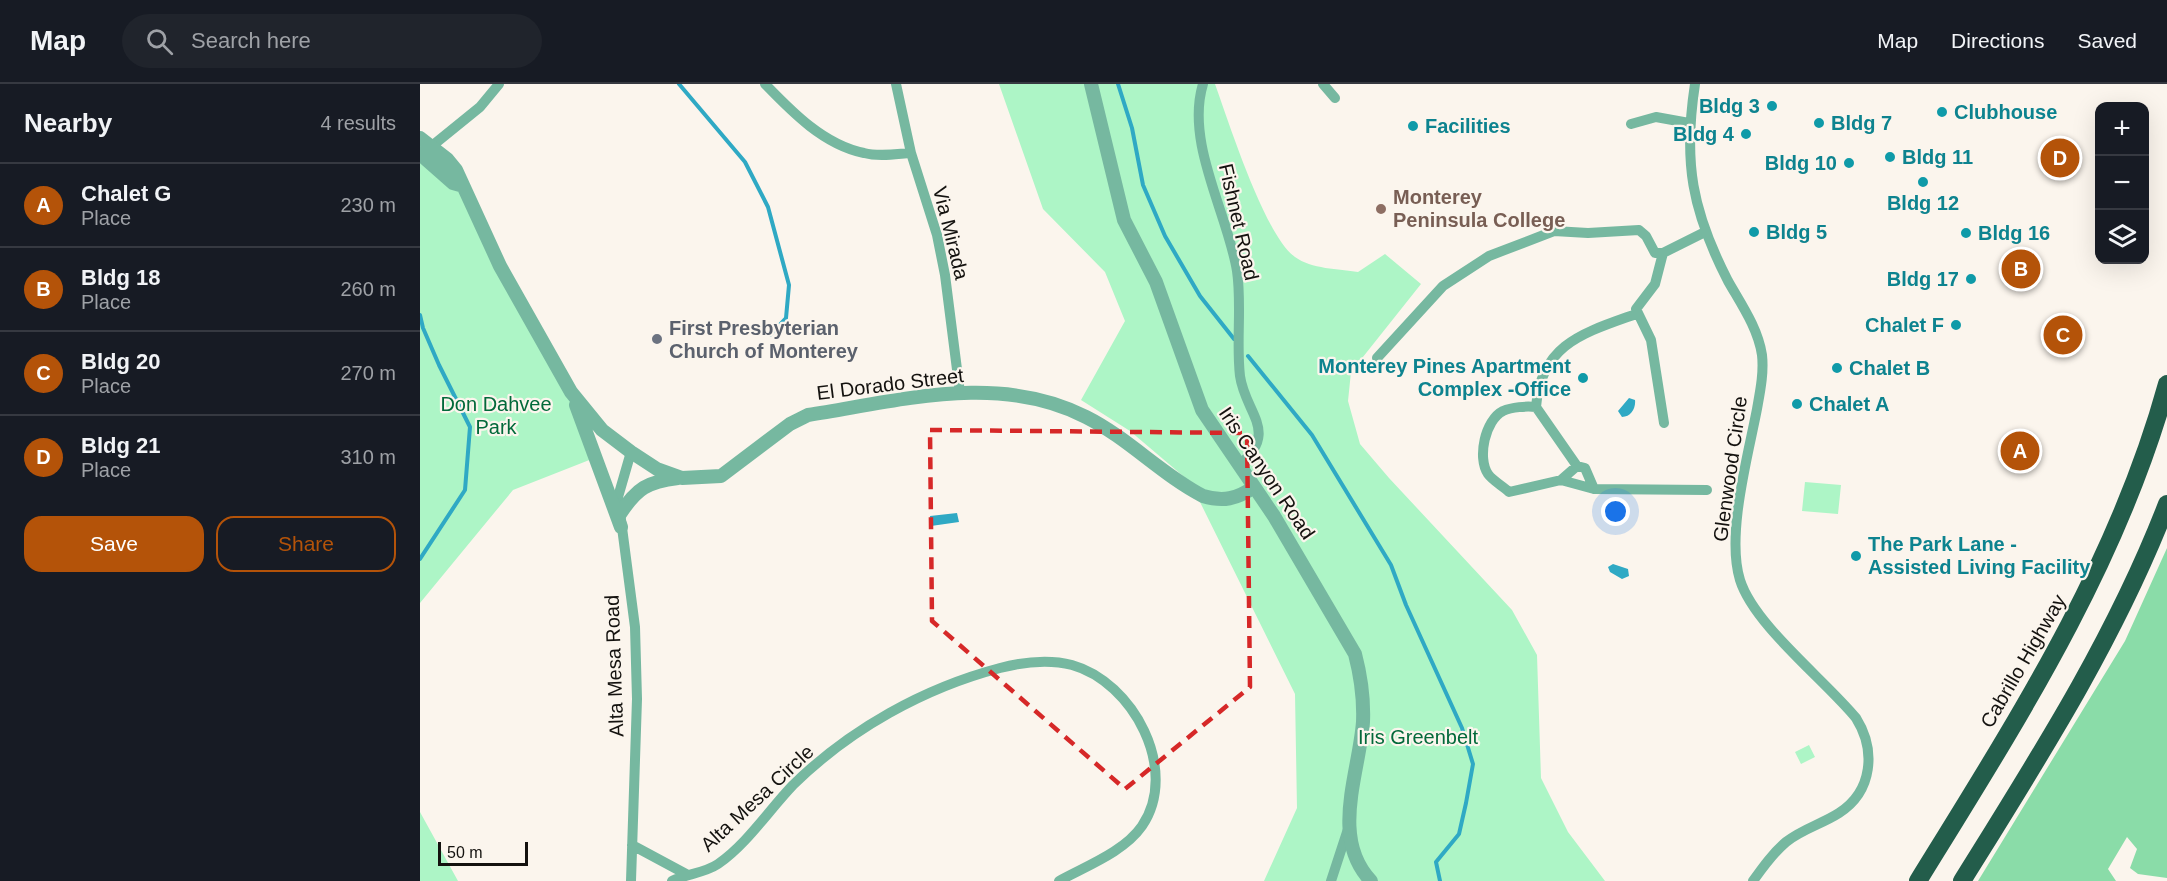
<!DOCTYPE html>
<meta charset="utf-8">
<style>
:root{--surface:#171b24;--page:#20242c;--text:#f1f3f6;--muted:#9ea1a6;--line:#363941;--accent:#b45309}
body{margin:0;font-family:Helvetica,sans-serif;background:var(--page);color:var(--text)}
.controls{position:absolute;right:18px;top:18px;display:grid;overflow:hidden;border-radius:12px;box-shadow:0 6px 24px #0002}
.controls button{width:54px;height:54px;display:grid;place-items:center;padding:0;border:0;border-bottom:2px solid var(--line);background:var(--surface);color:var(--text);font:30px sans-serif}
.scale{position:absolute;left:18px;bottom:15px;width:90px;box-sizing:border-box;padding-left:6px;border:3px solid #14120f;border-top:0;font-size:16px;line-height:21px;white-space:nowrap;color:#14120f;-webkit-text-stroke:4px #fbf5ed;paint-order:stroke}
.you{position:absolute;left:1196px;top:428px;width:21px;height:21px;margin:-15px;border:4px solid #fff;border-radius:50%;background:#1a73e8;box-shadow:0 0 0 9px #1a73e833}
.badge{display:grid;place-items:center;width:39px;height:39px;border-radius:50%;background:var(--accent);color:#fff;font-size:20px;font-weight:700}
.pin{position:absolute;translate:-50% -50%;border:3px solid #fff;box-shadow:0 2px 6px #0006}
.list{margin:0;padding:0;list-style:none}
h2{display:flex;justify-content:space-between;align-items:center;height:78px;margin:0;padding:0 24px;font-size:26px}
h2 small{font-size:20px;font-weight:400;color:var(--muted)}
.list li{display:grid;grid-template-columns:39px 1fr auto;gap:18px;align-items:center;box-sizing:border-box;height:84px;padding:0 24px;border-top:2px solid var(--line)}
.list b{display:block;font-size:22px;white-space:nowrap}
.list p{margin:0;font-size:20px;white-space:nowrap;color:var(--muted)}
.list em{font-size:20px;font-style:normal;color:var(--muted)}
.actions{display:flex;gap:12px;padding:18px 24px}
.actions a{flex:1;padding:14px 0;border:2px solid var(--accent);border-radius:18px;text-align:center;font-size:21px;color:var(--accent)}
.actions .main{background:var(--accent);color:#fff}
.icon{flex:none;width:33px;height:33px;fill:none;stroke:currentColor;stroke-width:2;stroke-linecap:round;stroke-linejoin:round}
.map{position:relative;flex:none;width:1747px;height:797px;overflow:hidden}
header{display:flex;align-items:center;gap:36px;box-sizing:border-box;height:84px;padding:0 30px;background:var(--surface);border-bottom:2px solid var(--line)}
header strong{font-size:28px}
nav{display:flex;gap:33px;margin-inline-start:auto;font-size:21px}
.search{width:420px;height:54px;background:var(--page);display:flex;align-items:center;gap:15px;box-sizing:border-box;padding:0 21px;border-radius:33px;color:var(--muted);font-size:22px}
main{display:flex}
aside{flex:1;background:var(--surface)}
.map>svg:first-child{display:block}
.green{fill:#adf5c6}
.forest{fill:#8adca8}
.water{fill:#2fa9c4}
.lines{fill:none;stroke-linecap:round;stroke-linejoin:round}
.stream{stroke:#2fa9c4;stroke-width:4}
.minor{stroke:#76b8a0;stroke-width:10}
.tertiary{stroke:#76b8a0;stroke-width:14}
.motorway{stroke:#235d4b;stroke-width:18}
.marked{fill:none;stroke:#d62828;stroke-width:4.5;stroke-dasharray:12 8;stroke-linejoin:round}
.culture-dot{fill:#0f9aa8;stroke:#fbf5ed;stroke-width:2}
.education-dot{fill:#8d6e63;stroke:#fbf5ed;stroke-width:2}
.worship-dot{fill:#6b7280;stroke:#fbf5ed;stroke-width:2}
.labels{text-anchor:middle;dominant-baseline:central;stroke-width:4.5;stroke-linejoin:round;paint-order:stroke}
.culture-label{font-size:20px;font-weight:bold;fill:#0d838f;stroke:#fbf5ed;text-anchor:start}
.education-label{font-size:20px;font-weight:bold;fill:#785e54;stroke:#fbf5ed;text-anchor:start}
.street-label{font-size:20px;fill:#14120f;stroke:#fbf5ed}
.worship-label{font-size:20px;font-weight:bold;fill:#5b616d;stroke:#fbf5ed;text-anchor:start}
.park-label{font-size:20px;fill:#02693a;stroke:#fbf5ed}
</style>
<header>
<strong>Map</strong>
<div class="search"><svg class="icon" aria-label="search" viewBox="0 0 24 24"><circle cx="10" cy="10" r="6"/><path d="M15 15l6 6"/></svg>Search here</div>
<nav><a>Map</a><a>Directions</a><a>Saved</a></nav>
</header>
<main>
<aside>
<h2>Nearby<small>4 results</small></h2>
<ul class="list">
<li><span class="badge">A</span><div><b>Chalet G</b><p>Place</p></div><em>230 m</em></li>
<li><span class="badge">B</span><div><b>Bldg 18</b><p>Place</p></div><em>260 m</em></li>
<li><span class="badge">C</span><div><b>Bldg 20</b><p>Place</p></div><em>270 m</em></li>
<li><span class="badge">D</span><div><b>Bldg 21</b><p>Place</p></div><em>310 m</em></li>
</ul>
<div class="actions"><a class="main">Save</a><a>Share</a></div>
</aside>
<div class="map">
<svg width="1747" height="797" viewBox="0 0 1747 797">
<rect width="100%" height="100%" fill="#fbf5ed"/>
<!-- green -->
<path class="green" d="M 579,0 L 795,0 C 809,39 845,152 875,173 C 891,185 919,185 938,188 L 965,170 L 1001,200 L 931,288 L 928,317 L 940,360 L 969,394 L 1092,526 L 1117,571 L 1121,694 L 1148,748 L 1185,797 L 844,797 L 877,724 L 875,610 L 780,418 L 776,403 L 710,347 L 661,316 L 705,237 L 685,188 L 623,125 Z
M 0,61 L 9,67 L 34,93 L 151,308 L 177,373 L 93,406 L 0,519 Z
M 1385,398 L 1421,401 L 1418,430 L 1382,427 Z
M 1389,661 L 1395,673 L 1381,680 L 1375,668 Z
M 0,728 L 38,797 L 0,797 Z"/>
<!-- forest -->
<path class="forest" d="M 1747,464 L 1747,794 L 1718,790 L 1710,784 L 1717,765 L 1707,753 L 1688,785 L 1696,797 L 1558,797 L 1705,557 Z"/>
<!-- water -->
<path class="water" d="M 1209,314 L 1215,316 C 1216,324 1211,333 1202,333 L 1198,327 Z
M 537,429 L 539,438 L 511,442 L 510,432 Z
M 1193,480 L 1208,485 L 1209,492 L 1202,495 L 1190,488 L 1188,483 Z"/>
<g class="lines">
<!-- stream -->
<path class="stream" d="M 259,0 L 325,78 L 348,123 L 369,201 L 366,234 L 350,251
M 698,0 L 712,44 L 723,101 L 745,152 L 780,212 L 814,255
M 0,231 L 3,244 L 19,281 L 50,343 L 45,406 L 0,475
M 828,272 L 892,351 L 971,481 L 986,521 L 1042,644 L 1053,680 L 1046,719 L 1039,750 L 1016,778 L 1020,797"/>
<!-- minor -->
<path class="minor" d="M 345,0 C 372,28 404,61 444,69 C 459,73 476,70 491,69
M 476,0 L 491,69 L 517,151 L 525,191 L 540,309
M 783,0 C 765,59 808,130 817,187 C 822,221 816,258 820,292 C 825,329 860,348 819,381
M 903,0 L 915,14
M 1275,0 C 1263,78 1272,127 1308,197 C 1321,220 1338,244 1342,271 C 1344,289 1340,308 1337,325 C 1328,372 1306,451 1320,496 C 1334,541 1405,596 1436,634 C 1456,666 1453,707 1419,729 C 1402,740 1382,745 1366,758 C 1353,769 1343,783 1333,797
M 1211,40 L 1236,33 L 1269,39
M 7,66 L 60,23 L 79,0
M 1243,169 L 1285,148
M 957,274 L 1023,202 L 1069,172 L 1134,147 L 1168,149 L 1219,146 L 1226,152 L 1235,169 L 1243,169 L 1235,200 L 1216,225 L 1231,256 L 1244,339
M 1116,323 C 1106,322 1092,323 1083,327 C 1065,336 1057,374 1068,390 C 1073,397 1083,402 1089,408 L 1141,396 L 1174,405 L 1287,406
M 1157,382 L 1116,323 C 1121,260 1163,249 1216,230
M 1141,396 L 1157,382 L 1165,384 L 1174,405
M 212,761 L 266,790
M 211,797 L 217,615 L 215,543 L 198,413 L 211,368
M 252,797 C 266,790 285,789 298,780 C 327,760 349,726 373,701 C 430,645 504,604 580,584 C 603,578 629,575 652,581 C 713,598 760,686 722,742 C 704,768 666,782 639,797
M 911,797 L 928,745"/>
<!-- tertiary -->
<path class="tertiary" d="M 671,0 L 704,136 L 736,198 L 782,326 L 854,432 L 935,570 C 941,593 944,614 943,638 C 939,690 910,754 951,797
M 0,54 L 27,75 L 36,86 L 80,182 L 151,308 L 182,346 L 211,368 L 237,385 L 262,394 L 301,392 L 370,340 L 388,331 C 479,317 579,288 666,333 C 708,354 742,391 783,412 C 803,418 817,415 834,403
M 0,70 L 33,99 L 40,101
M 156,321 L 201,443
M 200,430 C 217,404 227,398 258,394"/>
<!-- motorway -->
<path class="motorway" d="M 1498,797 C 1596,638 1697,482 1747,300
M 1542,797 C 1618,675 1695,555 1747,420"/>
</g>
<!-- marked area -->
<path class="marked" d="M 510,346 L 827,349 L 830,603 L 705,705 L 512,537 Z"/>
<!-- markers -->
<g class="culture-dot">
<circle cx="1352" cy="22" r="6"/>
<circle cx="1522" cy="28" r="6"/>
<circle cx="1399" cy="39" r="6"/>
<circle cx="993" cy="42" r="6"/>
<circle cx="1326" cy="50" r="6"/>
<circle cx="1470" cy="73" r="6"/>
<circle cx="1429" cy="79" r="6"/>
<circle cx="1503" cy="98" r="6"/>
<circle cx="1334" cy="148" r="6"/>
<circle cx="1546" cy="149" r="6"/>
<circle cx="1551" cy="195" r="6"/>
<circle cx="1536" cy="241" r="6"/>
<circle cx="1417" cy="284" r="6"/>
<circle cx="1163" cy="294" r="6"/>
<circle cx="1377" cy="320" r="6"/>
<circle cx="1436" cy="472" r="6"/>
</g>
<circle class="education-dot" cx="961" cy="125" r="6"/>
<circle class="worship-dot" cx="237" cy="255" r="6"/>
<g class="labels">
<!-- culture labels -->
<g class="culture-label">
<text x="1340" y="22" text-anchor="end">Bldg 3</text>
<text x="1534" y="28">Clubhouse</text>
<text x="1411" y="39">Bldg 7</text>
<text x="1005" y="42">Facilities</text>
<text x="1314" y="50" text-anchor="end">Bldg 4</text>
<text x="1482" y="73">Bldg 11</text>
<text x="1417" y="79" text-anchor="end">Bldg 10</text>
<text x="1503" y="119" text-anchor="middle">Bldg 12</text>
<text x="1346" y="148">Bldg 5</text>
<text x="1558" y="149">Bldg 16</text>
<text x="1539" y="195" text-anchor="end">Bldg 17</text>
<text x="1524" y="241" text-anchor="end">Chalet F</text>
<text x="1151" y="282" text-anchor="end">Monterey Pines Apartment<tspan x="1151" dy="23">Complex -Office</tspan></text>
<text x="1429" y="284">Chalet B</text>
<text x="1389" y="320">Chalet A</text>
<text x="1448" y="460">The Park Lane -<tspan x="1448" dy="23">Assisted Living Facility</tspan></text>
</g>
<!-- education labels -->
<g class="education-label">
<text x="973" y="113">Monterey<tspan x="973" dy="23">Peninsula College</tspan></text>
</g>
<!-- street labels -->
<g class="street-label">
<text transform="translate(819 138) rotate(77)">Fishnet Road</text>
<text transform="translate(531 149) rotate(76)">Via Mirada</text>
<text transform="translate(470 300) rotate(-7)">El Dorado Street</text>
<text transform="translate(1310 385) rotate(-82)">Glenwood Circle</text>
<text transform="translate(847 389) rotate(56)">Iris Canyon Road</text>
<text transform="translate(1603 577) rotate(-60)">Cabrillo Highway</text>
<text transform="translate(194 582) rotate(-92)">Alta Mesa Road</text>
<text transform="translate(337 714) rotate(-43)">Alta Mesa Circle</text>
</g>
<!-- worship labels -->
<g class="worship-label">
<text x="249" y="244">First Presbyterian<tspan x="249" dy="23">Church of Monterey</tspan></text>
</g>
<!-- park labels -->
<g class="park-label">
<text x="76" y="320">Don Dahvee<tspan x="76" dy="23">Park</tspan></text>
<text x="998" y="653">Iris Greenbelt</text>
</g>
</g>
</svg>
<div class="controls">
<button>+</button>
<button>−</button>
<button><svg class="icon" aria-label="layers" viewBox="0 0 24 24"><path d="M12 4l9 5-9 5-9-5zM3 14l9 5 9-5"/></svg></button>
</div>
<div class="scale">50 m</div>
<div class="you"></div>
<div class="pin badge" style="left:1600px;top:367px">A</div>
<div class="pin badge" style="left:1601px;top:185px">B</div>
<div class="pin badge" style="left:1643px;top:251px">C</div>
<div class="pin badge" style="left:1640px;top:74px">D</div>
</div>
</main>
